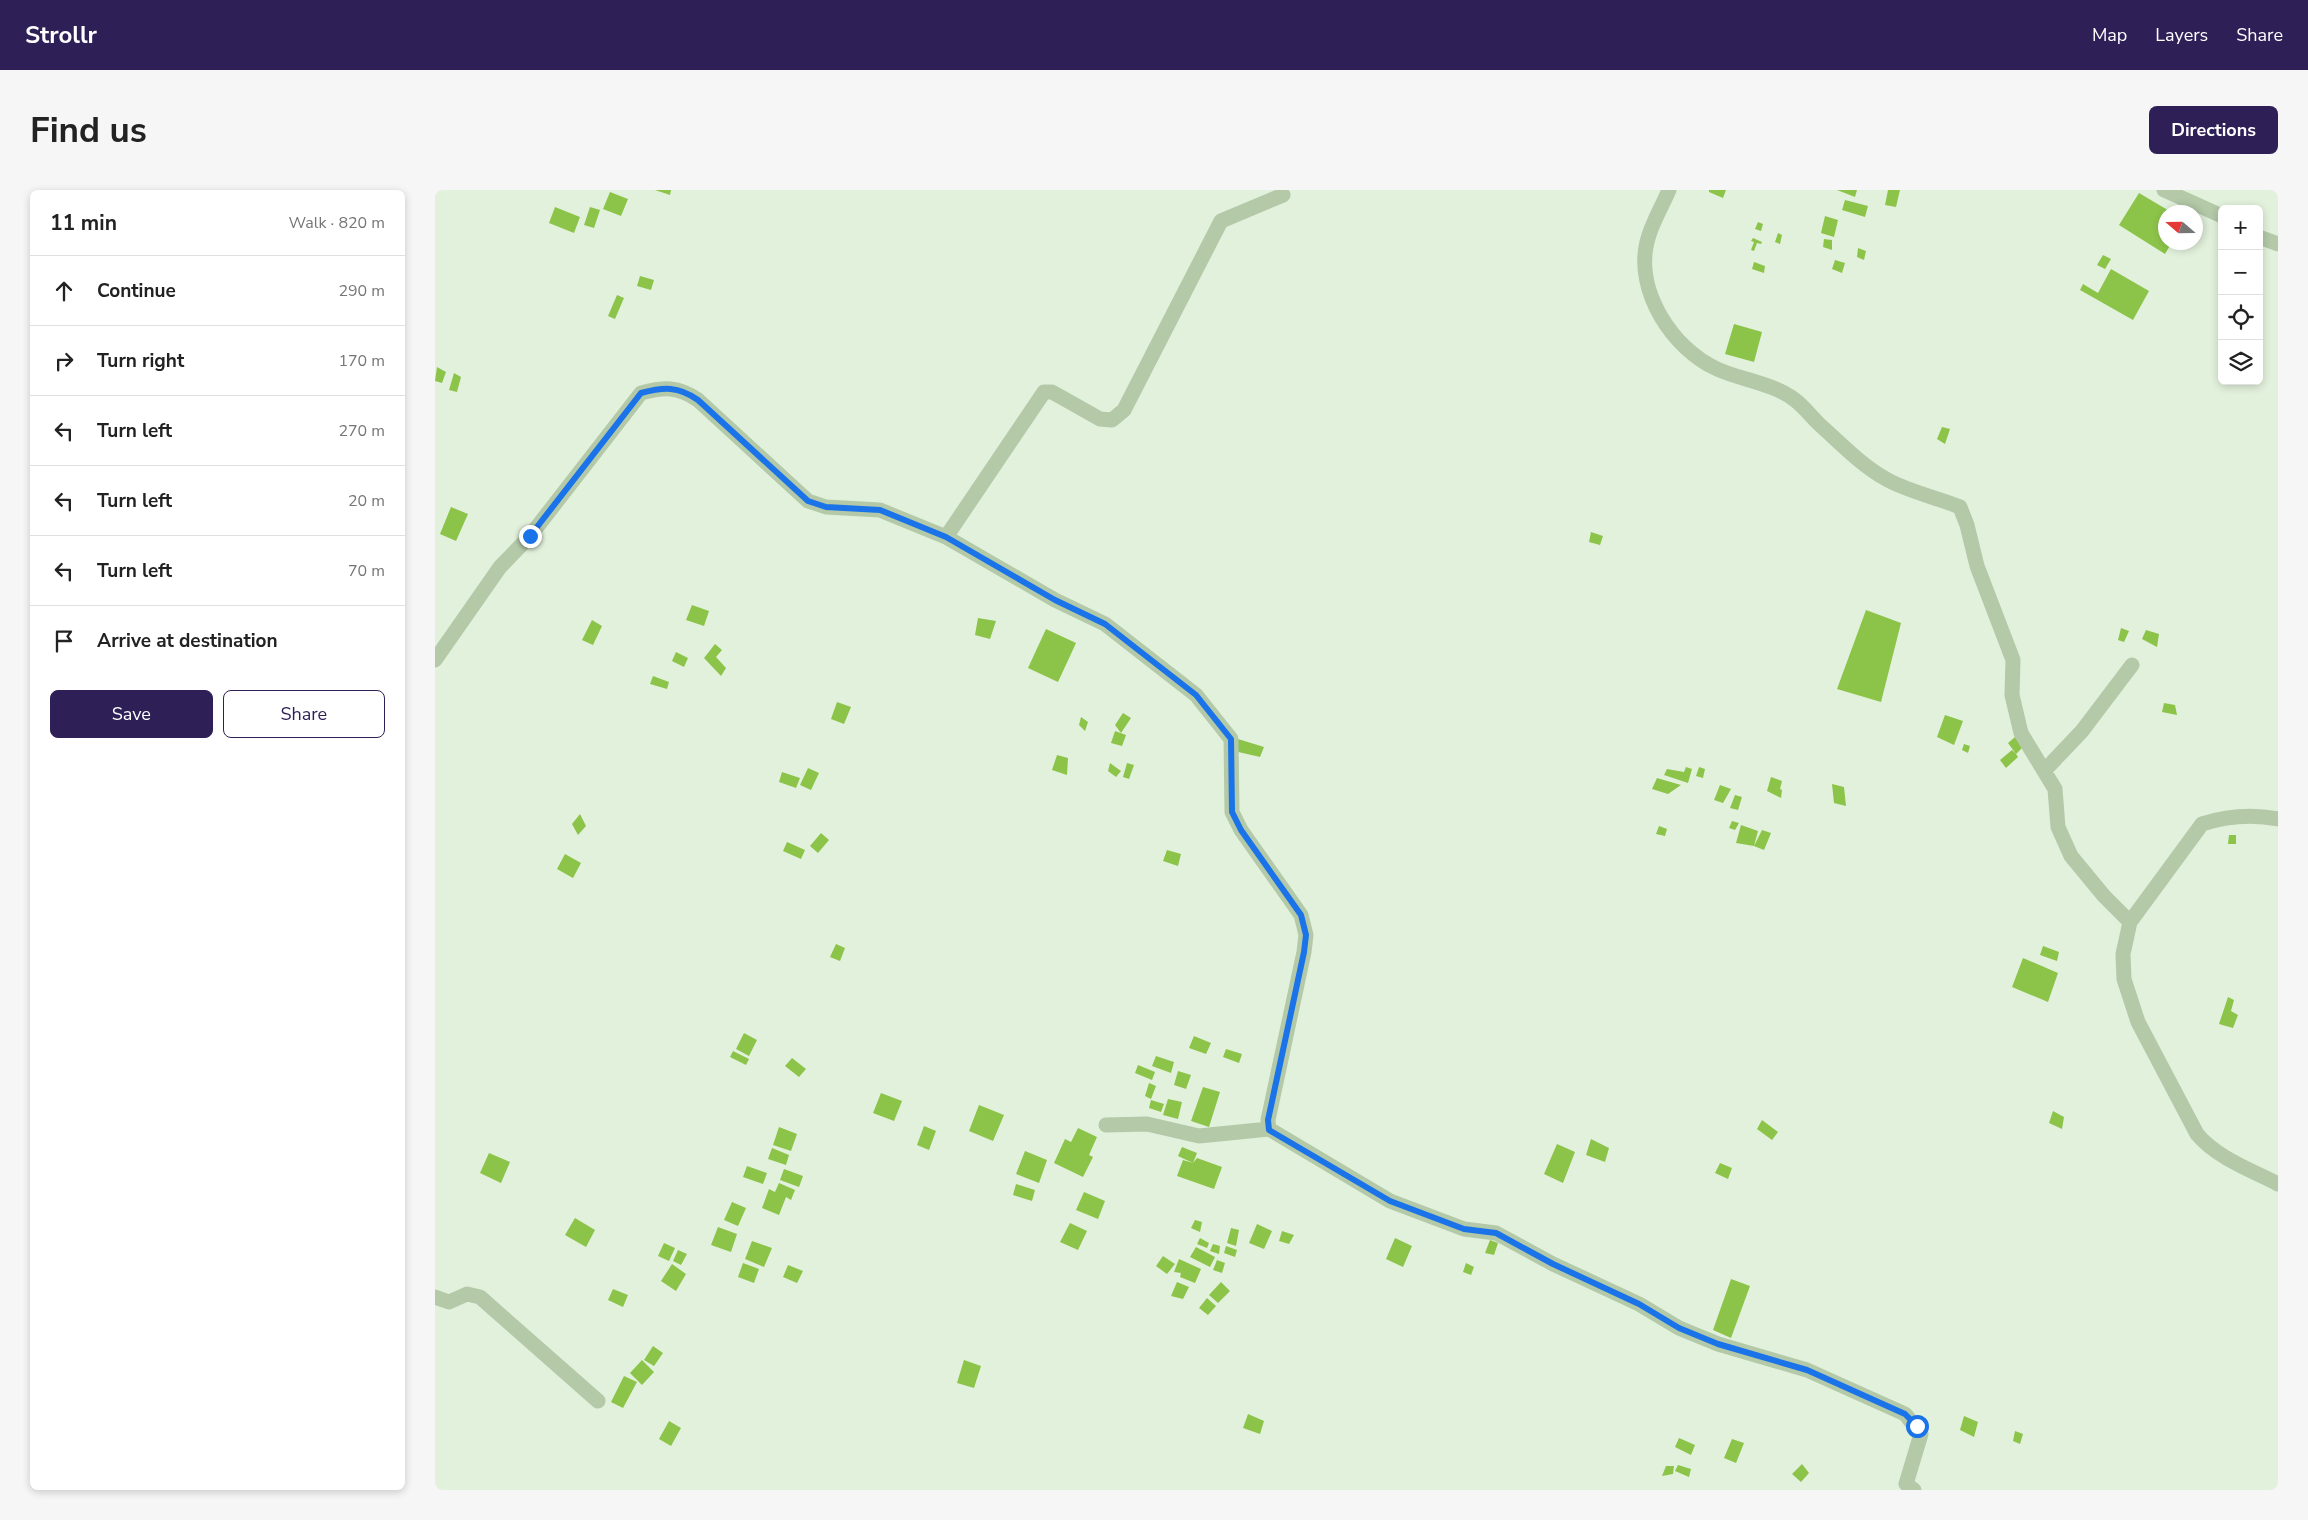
<!DOCTYPE html>
<meta charset="utf-8">
<style>
:root{--surface:#fff;--page:#f6f6f6;--text:#222;--muted:#767676;--line:#e0e0e0;--accent:#2e1f57}
body{margin:0;font-family:"Nunito Sans",sans-serif;background:var(--page);color:var(--text)}
.controls{position:absolute;right:15px;top:15px;display:grid;overflow:hidden;border-radius:8px;box-shadow:0 2px 8px #0003}
.controls button{width:45px;height:45px;display:grid;place-items:center;padding:0;border:0;border-bottom:1px solid var(--line);background:var(--surface);color:var(--text);font:25px sans-serif}
.compass{position:absolute;left:1723px;top:15px;width:45px;height:45px;border-radius:50%;background:var(--surface);box-shadow:0 2px 8px #0003;rotate:290deg}
.stop{position:absolute;width:15px;height:15px;margin:-11px;border:4px solid #1a73e8;border-radius:50%;background:#fff}
.stop.end{background:#1a73e8;border-color:#fff;box-shadow:0 1px 5px #0008}
.list{margin:0;padding:0;list-style:none}
h2{display:flex;justify-content:space-between;align-items:center;height:65px;margin:0;padding:0 20px;font-size:21px}
h2 small{font-size:16px;font-weight:400;color:var(--muted)}
.list li{display:grid;grid-template-columns:32px 1fr auto;gap:15px;align-items:center;box-sizing:border-box;height:70px;padding:0 20px;border-top:1px solid var(--line)}
.list b{display:block;font-size:19px;white-space:nowrap}
.list em{font-size:16px;font-style:normal;color:var(--muted)}
.actions{display:flex;gap:10px;padding:15px 20px}
.actions a{flex:1;padding:11px 0;border:1px solid var(--accent);border-radius:8px;text-align:center;font-size:18px;color:var(--accent)}
.actions .main{background:var(--accent);color:#fff}
.icon{flex:none;width:28px;height:28px;fill:none;stroke:currentColor;stroke-width:2;stroke-linecap:round;stroke-linejoin:round}
.map{position:relative;flex:none;width:1843px;height:1300px;overflow:hidden;border-radius:8px}
header{display:flex;align-items:center;gap:30px;box-sizing:border-box;height:70px;padding:0 25px;background:var(--accent);color:#fff}
header strong{font-size:24px}
nav{display:flex;gap:28px;margin-inline-start:auto;font-size:18px}
.intro{display:flex;align-items:center;justify-content:space-between;box-sizing:border-box;height:120px;padding:0 30px}
h1{margin:0;font-size:35px}
.button{padding:12px 22px;border-radius:8px;background:var(--accent);color:#fff;font-size:18px;font-weight:700}
main{display:flex;gap:30px;padding:0 30px}
aside{flex:1;background:var(--surface);border-radius:8px;box-shadow:0 2px 8px #0003}
.map>svg:first-child{display:block}
.building{fill:#8cc349}
.lines{fill:none;stroke-linecap:round;stroke-linejoin:round}
.minor{stroke:#b3c9a8;stroke-width:15}
.route{stroke:#1a73e8;stroke-width:6}
</style>
<header>
<strong>Strollr</strong>
<nav><a>Map</a><a>Layers</a><a>Share</a></nav>
</header>
<div class="intro"><h1>Find us</h1><a class="button">Directions</a></div>
<main>
<aside>
<h2>11 min<small>Walk · 820 m</small></h2>
<ul class="list">
<li><svg class="icon" aria-label="ahead" viewBox="0 0 24 24"><path d="M12 20V5M6 11l6-6 6 6"/></svg><div><b>Continue</b></div><em>290 m</em></li>
<li><svg class="icon" aria-label="right" viewBox="0 0 24 24"><path d="M7 20v-9h11M14 6l5 5-5 5"/></svg><div><b>Turn right</b></div><em>170 m</em></li>
<li><svg class="icon" aria-label="left" viewBox="0 0 24 24"><path d="M17 20v-9H6M10 6l-5 5 5 5"/></svg><div><b>Turn left</b></div><em>270 m</em></li>
<li><svg class="icon" aria-label="left" viewBox="0 0 24 24"><path d="M17 20v-9H6M10 6l-5 5 5 5"/></svg><div><b>Turn left</b></div><em>20 m</em></li>
<li><svg class="icon" aria-label="left" viewBox="0 0 24 24"><path d="M17 20v-9H6M10 6l-5 5 5 5"/></svg><div><b>Turn left</b></div><em>70 m</em></li>
<li><svg class="icon" aria-label="arrive" viewBox="0 0 24 24"><path d="M6 21V4h12l-3 4 3 4H6"/></svg><div><b>Arrive at destination</b></div></li>
</ul>
<div class="actions"><a class="main">Save</a><a>Share</a></div>
</aside>
<div class="map">
<svg width="1843" height="1300" viewBox="0 0 1843 1300">
<rect width="100%" height="100%" fill="#e2f1dc"/>
<!-- building -->
<path class="building" d="M 220,0 L 236,0 L 235,5 Z
M 1274,0 L 1291,0 L 1288,8 L 1274,2 Z
M 1402,0 L 1422,0 L 1420,7 Z
M 1453,0 L 1465,0 L 1461,17 L 1450,15 Z
M 175,2 L 193,9 L 186,26 L 168,19 Z
M 1704,3 L 1736,22 L 1730,22 L 1730,52 L 1737,52 L 1730,64 L 1684,35 Z
M 1410,10 L 1433,16 L 1430,27 L 1407,20 Z
M 120,17 L 145,27 L 139,43 L 114,33 Z
M 155,17 L 165,20 L 159,38 L 149,35 Z
M 1390,26 L 1403,30 L 1399,47 L 1386,43 Z
M 1323,32 L 1328,34 L 1326,41 L 1320,39 Z
M 1343,43 L 1347,45 L 1345,54 L 1340,52 Z
M 1318,48 L 1327,52 L 1326,54 L 1322,53 L 1319,61 L 1316,60 L 1319,52 L 1316,51 Z
M 1389,49 L 1397,50 L 1397,60 L 1388,57 Z
M 1423,58 L 1431,61 L 1429,70 L 1422,67 Z
M 1668,65 L 1676,69 L 1670,79 L 1662,75 Z
M 1400,70 L 1410,73 L 1407,83 L 1397,79 Z
M 1319,72 L 1330,76 L 1329,83 L 1317,79 Z
M 1676,79 L 1714,101 L 1698,130 L 1645,100 L 1648,94 L 1663,103 Z
M 205,86 L 219,90 L 216,100 L 202,96 Z
M 182,105 L 189,108 L 180,129 L 173,126 Z
M 1299,134 L 1327,142 L 1319,172 L 1290,164 Z
M 2,177 L 11,182 L 7,193 L 0,191 Z
M 19,183 L 26,187 L 22,202 L 14,200 Z
M 1507,237 L 1515,239 L 1510,254 L 1502,249 Z
M 16,317 L 33,324 L 21,351 L 5,344 Z
M 1156,342 L 1168,346 L 1165,355 L 1154,352 Z
M 257,415 L 274,421 L 269,436 L 251,430 Z
M 1431,420 L 1466,433 L 1446,512 L 1402,499 Z
M 543,428 L 561,431 L 555,449 L 540,445 Z
M 157,430 L 167,436 L 158,455 L 147,450 Z
M 1686,438 L 1694,441 L 1689,452 L 1683,450 Z
M 611,439 L 641,453 L 623,492 L 593,478 Z
M 1711,440 L 1724,444 L 1722,457 L 1707,449 Z
M 280,454 L 287,460 L 281,467 L 291,478 L 286,486 L 269,468 Z
M 241,462 L 253,468 L 249,477 L 237,471 Z
M 218,486 L 234,492 L 232,499 L 215,494 Z
M 402,512 L 416,517 L 409,534 L 396,529 Z
M 1729,513 L 1740,515 L 1742,525 L 1727,522 Z
M 688,523 L 696,528 L 686,543 L 680,535 Z
M 1510,525 L 1528,531 L 1519,555 L 1502,547 Z
M 646,527 L 653,532 L 650,541 L 644,535 Z
M 680,541 L 691,545 L 687,556 L 676,553 Z
M 1580,547 L 1588,557 L 1581,564 L 1583,567 L 1571,578 L 1565,570 L 1577,560 L 1581,564 L 1573,553 Z
M 803,549 L 829,557 L 825,567 L 799,561 Z
M 1529,554 L 1535,556 L 1533,563 L 1527,560 Z
M 622,565 L 633,568 L 632,585 L 617,580 Z
M 675,573 L 686,581 L 681,587 L 673,581 Z
M 692,573 L 699,575 L 694,589 L 688,587 Z
M 1251,577 L 1257,579 L 1253,593 L 1229,585 L 1232,579 L 1249,582 Z
M 1264,577 L 1270,579 L 1268,588 L 1261,586 Z
M 373,578 L 384,583 L 376,600 L 365,595 Z
M 347,582 L 365,588 L 361,598 L 344,592 Z
M 1336,587 L 1347,591 L 1345,599 L 1347,600 L 1346,608 L 1332,601 Z
M 1222,588 L 1246,595 L 1233,604 L 1217,599 Z
M 1397,594 L 1409,597 L 1411,616 L 1399,613 Z
M 1285,595 L 1296,599 L 1288,613 L 1279,610 Z
M 1300,605 L 1307,607 L 1303,620 L 1295,618 Z
M 145,624 L 151,636 L 143,645 L 137,634 Z
M 1297,631 L 1304,633 L 1300,640 L 1294,638 Z
M 1306,635 L 1323,641 L 1319,656 L 1301,653 Z
M 1224,636 L 1232,639 L 1230,646 L 1221,644 Z
M 1327,640 L 1336,643 L 1329,660 L 1319,656 Z
M 386,643 L 394,650 L 383,663 L 375,656 Z
M 1794,645 L 1801,645 L 1801,654 L 1793,654 Z
M 352,652 L 370,660 L 366,669 L 348,661 Z
M 732,660 L 746,664 L 743,676 L 728,671 Z
M 130,664 L 146,673 L 138,688 L 122,679 Z
M 401,754 L 410,758 L 405,771 L 395,767 Z
M 1608,756 L 1624,762 L 1622,771 L 1605,765 Z
M 1588,768 L 1623,783 L 1613,812 L 1577,797 Z
M 1793,807 L 1799,810 L 1796,821 L 1803,825 L 1798,838 L 1784,834 Z
M 309,843 L 322,850 L 314,866 L 301,859 Z
M 759,846 L 776,853 L 771,864 L 754,858 Z
M 791,859 L 807,864 L 804,873 L 788,867 Z
M 298,861 L 314,869 L 311,875 L 295,867 Z
M 721,866 L 739,872 L 736,883 L 717,876 Z
M 357,868 L 371,879 L 364,887 L 350,876 Z
M 703,875 L 720,882 L 717,890 L 700,883 Z
M 743,881 L 756,885 L 751,899 L 739,895 Z
M 714,893 L 721,896 L 716,909 L 710,906 Z
M 768,897 L 785,902 L 774,937 L 756,931 Z
M 446,903 L 467,911 L 459,931 L 438,923 Z
M 733,909 L 747,912 L 743,929 L 728,925 Z
M 716,910 L 729,914 L 726,922 L 714,918 Z
M 544,915 L 569,925 L 558,951 L 534,941 Z
M 1618,921 L 1629,927 L 1627,939 L 1614,933 Z
M 1327,930 L 1343,942 L 1337,950 L 1322,939 Z
M 489,936 L 501,941 L 494,960 L 482,955 Z
M 344,937 L 362,944 L 356,961 L 338,955 Z
M 643,938 L 662,947 L 654,965 L 658,967 L 648,987 L 619,973 L 630,949 L 636,952 Z
M 1156,949 L 1174,958 L 1170,972 L 1151,965 Z
M 1122,954 L 1140,962 L 1128,993 L 1109,984 Z
M 747,957 L 762,963 L 758,973 L 743,966 Z
M 337,958 L 354,965 L 351,975 L 333,969 Z
M 590,961 L 612,970 L 604,993 L 581,984 Z
M 54,963 L 75,972 L 66,993 L 45,983 Z
M 762,968 L 787,977 L 779,999 L 742,986 L 748,970 L 758,973 Z
M 1285,973 L 1297,978 L 1293,989 L 1280,983 Z
M 312,976 L 332,983 L 328,994 L 308,987 Z
M 349,979 L 368,986 L 364,997 L 345,990 Z
M 344,993 L 360,1000 L 356,1010 L 351,1007 L 344,1025 L 327,1018 L 334,999 L 340,1002 Z
M 581,994 L 600,1000 L 597,1011 L 578,1005 Z
M 649,1002 L 670,1011 L 663,1029 L 641,1020 Z
M 297,1012 L 311,1018 L 303,1036 L 289,1030 Z
M 140,1028 L 160,1040 L 151,1057 L 130,1045 Z
M 760,1030 L 767,1032 L 765,1042 L 756,1038 Z
M 635,1033 L 652,1041 L 643,1060 L 625,1052 Z
M 822,1034 L 837,1041 L 829,1059 L 814,1053 Z
M 283,1037 L 302,1044 L 296,1062 L 276,1055 Z
M 796,1038 L 804,1040 L 801,1056 L 792,1053 Z
M 847,1041 L 859,1045 L 854,1054 L 844,1051 Z
M 765,1048 L 774,1053 L 772,1058 L 762,1054 Z
M 960,1048 L 977,1056 L 968,1077 L 951,1069 Z
M 1055,1050 L 1063,1053 L 1059,1065 L 1050,1063 Z
M 317,1051 L 337,1058 L 329,1077 L 310,1069 Z
M 229,1053 L 240,1058 L 234,1071 L 223,1066 Z
M 778,1054 L 785,1056 L 784,1064 L 775,1061 Z
M 791,1056 L 802,1060 L 800,1067 L 789,1063 Z
M 761,1057 L 780,1067 L 775,1077 L 755,1067 Z
M 243,1060 L 252,1064 L 246,1075 L 238,1071 Z
M 728,1066 L 740,1074 L 732,1084 L 721,1076 Z
M 744,1069 L 766,1079 L 760,1093 L 745,1087 L 746,1083 L 739,1082 Z
M 782,1070 L 790,1073 L 787,1083 L 778,1080 Z
M 308,1073 L 324,1079 L 319,1093 L 303,1087 Z
M 1031,1073 L 1039,1077 L 1036,1085 L 1028,1082 Z
M 237,1074 L 251,1084 L 241,1101 L 226,1091 Z
M 353,1075 L 368,1081 L 362,1093 L 348,1087 Z
M 1296,1089 L 1315,1096 L 1296,1148 L 1278,1140 Z
M 742,1092 L 754,1097 L 748,1109 L 736,1106 Z
M 786,1092 L 795,1101 L 783,1113 L 774,1105 Z
M 178,1099 L 193,1105 L 188,1117 L 173,1110 Z
M 772,1108 L 781,1116 L 773,1125 L 764,1118 Z
M 218,1156 L 228,1163 L 219,1176 L 209,1170 Z
M 207,1170 L 219,1182 L 207,1195 L 195,1183 Z
M 529,1170 L 546,1176 L 539,1198 L 522,1193 Z
M 189,1186 L 202,1192 L 188,1218 L 176,1212 Z
M 813,1224 L 829,1231 L 825,1244 L 808,1238 Z
M 1529,1226 L 1543,1232 L 1539,1247 L 1525,1240 Z
M 234,1231 L 246,1238 L 236,1256 L 224,1249 Z
M 1580,1241 L 1588,1244 L 1585,1254 L 1578,1251 Z
M 1244,1248 L 1260,1255 L 1256,1265 L 1240,1257 Z
M 1297,1249 L 1309,1253 L 1301,1273 L 1289,1268 Z
M 1367,1274 L 1374,1283 L 1366,1292 L 1357,1284 Z
M 1243,1275 L 1256,1279 L 1254,1287 L 1240,1281 Z
M 1231,1276 L 1239,1276 L 1238,1284 L 1227,1286 Z"/>
<g class="lines">
<!-- minor -->
<path class="minor" d="M 1234,0 C 1227,17 1216,34 1212,52 C 1200,102 1238,159 1282,179 C 1306,190 1338,193 1360,210 C 1368,216 1376,226 1384,234 C 1404,252 1427,276 1451,289 C 1474,302 1501,307 1525,317 L 1532,335 L 1542,376 L 1578,470 L 1577,505 L 1586,543 L 1620,599 L 1623,637 L 1636,666 L 1669,706 L 1695,732
M 1729,0 L 1787,26
M 1824,47 L 1843,54
M 511,347 L 609,202 L 617,202 L 665,229 L 677,230 L 689,220 L 786,31 L 848,5
M 0,470 L 65,377 L 95,346 L 206,203 C 229,197 243,196 263,210 L 373,311 L 391,317 L 445,320 L 511,347 L 620,410 L 670,434 L 761,505 L 796,549 L 797,622 L 806,640 L 866,725 L 871,745 L 869,762 L 833,930 L 834,939 L 955,1011 L 1029,1039 L 1061,1043 L 1118,1074 L 1204,1114 L 1244,1138 L 1283,1154 L 1372,1180 L 1470,1224 L 1486,1244 L 1471,1294 L 1479,1300
M 1610,580 L 1647,541 L 1697,475
M 1843,629 C 1817,624 1792,626 1767,634 L 1695,732 L 1688,764 L 1689,789 L 1703,832 L 1762,944 C 1782,968 1816,980 1843,994
M 671,935 L 712,934 L 764,946 L 834,939
M 0,1107 L 14,1112 L 32,1104 L 45,1107 L 163,1211"/>
</g>
<g class="lines">
<!-- route -->
<path class="route" d="M 95,346 L 206,203 C 229,197 243,196 263,210 L 373,311 L 391,317 L 445,320 L 511,347 L 620,410 L 670,434 L 761,505 L 796,549 L 797,622 L 806,640 L 866,725 L 871,745 L 869,762 L 833,930 L 834,940 L 955,1011 L 1029,1039 L 1061,1043 L 1118,1074 L 1204,1114 L 1244,1138 L 1283,1154 L 1372,1180 L 1470,1224 L 1482,1236"/>
</g>
</svg>
<div class="controls">
<button>+</button>
<button>−</button>
<button><svg class="icon" aria-label="locate" viewBox="0 0 24 24"><circle cx="12" cy="12" r="6"/><path d="M12 2v4M12 18v4M2 12h4M18 12h4"/></svg></button>
<button><svg class="icon" aria-label="layers" viewBox="0 0 24 24"><path d="M12 4l9 5-9 5-9-5zM3 14l9 5 9-5"/></svg></button>
</div>
<svg class="compass" viewBox="-18 -18 36 36"><path d="M0-13l5 13h-10z" fill="#e53935"/><path d="M0 13l5-13h-10z" fill="#767676"/></svg>
<div class="stop" style="left:1482px;top:1236px"></div>
<div class="stop end" style="left:95px;top:346px"></div>
</div>
</main>
